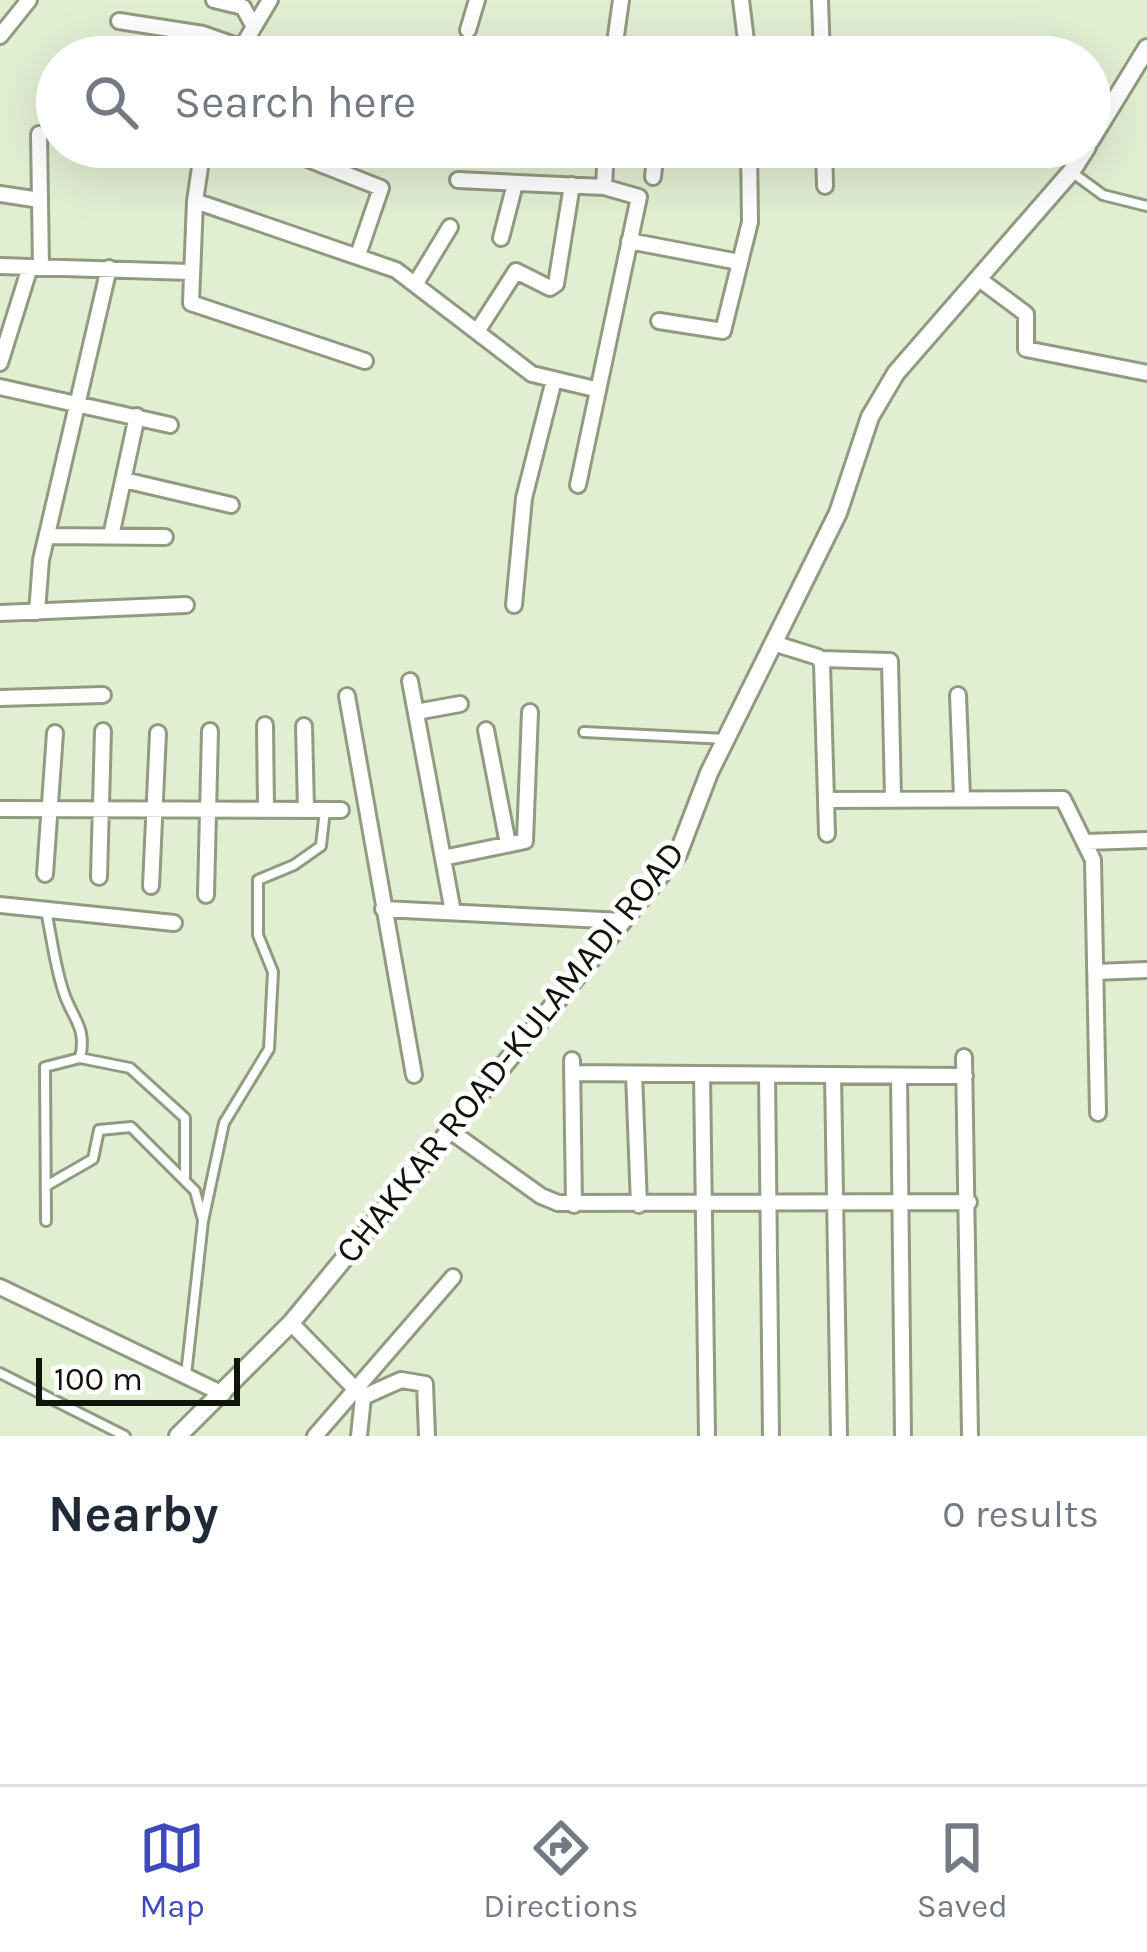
<!DOCTYPE html>
<style>
:root{--surface:#fff;--page:#f6f6f7;--text:#1f2937;--muted:#747a83;--line:#e0e1e3;--accent:#3e4bbf}
body{margin:0;font-family:Karla,sans-serif;background:var(--page);color:var(--text)}
.scale{position:absolute;left:36px;bottom:30px;width:204px;box-sizing:border-box;padding-left:12px;border:6px solid #10140a;border-top:0;font-size:33px;line-height:42px;white-space:nowrap;color:#10140a;-webkit-text-stroke:9px #fff;paint-order:stroke}
.list{margin:0;padding:0;list-style:none}
h2{display:flex;justify-content:space-between;align-items:center;height:156px;margin:0;padding:0 48px;font-size:51px}
h2 small{font-size:39px;font-weight:400;color:var(--muted)}
.icon{flex:none;width:66px;height:66px;fill:none;stroke:currentColor;stroke-width:2;stroke-linecap:round;stroke-linejoin:round}
.map{position:relative;flex:none;width:1147px;height:1436px;overflow:hidden}
.search{position:absolute;background:var(--surface);box-shadow:0 12px 48px #0002;left:36px;right:36px;top:36px;height:132px;display:flex;align-items:center;gap:30px;box-sizing:border-box;padding:0 42px;border-radius:66px;color:var(--muted);font-size:45px}
.sheet{height:348px;background:var(--surface)}
nav{display:flex;justify-content:space-around;align-items:center;box-sizing:border-box;height:168px;border-top:3px solid var(--line);background:var(--surface);font-size:33px;color:var(--muted)}
nav a{display:grid;justify-items:center;gap:6px}
nav .on{color:var(--accent)}
.map>svg:first-child{display:block}
.lines{fill:none;stroke-linecap:round;stroke-linejoin:round}
.service-casing{stroke:#919b82;stroke-width:14}
.minor-casing{stroke:#919b82;stroke-width:20}
.tertiary-casing{stroke:#919b82;stroke-width:22}
.service{stroke:#fff;stroke-width:8}
.minor{stroke:#fff;stroke-width:14}
.tertiary{stroke:#fff;stroke-width:16}
.labels{text-anchor:middle;dominant-baseline:central;stroke-width:10;stroke-linejoin:round;paint-order:stroke}
.street-label{font-size:36px;fill:#10140a;stroke:#fff}
</style>
<div class="map">
<svg width="1147" height="1436" viewBox="0 0 1147 1436">
<rect width="100%" height="100%" fill="#e2eed2"/>
<g class="lines">
<!-- service casing -->
<g class="service-casing">
<path id="service" d="M 1073,173 L 1103,195 L 1147,206
M 584,732 L 726,739
M 80,1058 L 130,1068 L 185,1118 L 185,1179
M 46,1186 L 93,1159 L 99,1130 L 131,1127 L 195,1191 L 202,1217
M 46,1221 L 45,1067 L 80,1058 C 87,1029 74,1020 65,996 C 55,969 52,938 46,911
M 0,1373 L 125,1436
M 186,1375 L 203,1221 L 224,1123 L 269,1049 L 273,972 L 258,935 L 258,880 L 294,865 L 321,846 L 325,810"/>
</g>
<!-- minor casing -->
<g class="minor-casing">
<path id="minor" d="M 214,0 L 243,7 L 254,27
M 741,0 L 748,57
M 820,0 L 822,57
M 119,21 L 203,34 L 240,47
M 468,30 L 477,0
M 0,36 L 29,0
M 236,57 L 270,0
M 613,57 L 621,0
M 39,134 L 41,267
M 203,147 L 195,201 L 191,303 L 365,361
M 277,147 L 381,188 L 358,255
M 824,147 L 825,186
M 653,177 L 656,147
M 458,180 L 604,187 L 639,197 L 578,485
M 604,187 L 606,147
M 0,194 L 40,200
M 195,201 L 396,270 L 532,374 L 595,389
M 501,238 L 515,184
M 629,241 L 739,262
M 0,266 L 190,272
M 979,279 L 1026,314 L 1026,349 L 1147,373
M 416,283 L 450,227
M 659,321 L 723,331 L 750,222 L 749,147
M 478,330 L 516,271 L 550,288 L 556,284 L 572,185
M 0,363 L 30,267
M 0,387 L 170,425
M 124,480 L 231,505
M 47,536 L 165,537
M 111,536 L 137,416
M 514,605 L 524,498 L 554,380
M 37,612 L 41,560 L 109,268
M 0,613 L 186,605
M 773,643 L 818,657 L 822,663 L 827,834
M 821,659 L 890,661 L 893,798
M 410,681 L 453,912
M 958,695 L 962,797
M 347,696 L 414,1075
M 0,698 L 103,695
M 416,712 L 460,704
M 265,725 L 266,809
M 304,726 L 306,809
M 486,730 L 508,844
M 826,800 L 1063,799 L 1093,860 L 1098,1113
M 0,809 L 341,810
M 1086,842 L 1147,840
M 443,858 L 525,841 L 530,712
M 45,874 L 55,733
M 99,877 L 103,731
M 151,886 L 158,733
M 206,895 L 210,731
M 0,905 L 174,923
M 383,909 L 623,921
M 1095,972 L 1147,970
M 964,1057 L 970,1436
M 572,1060 L 574,1205
M 572,1073 L 965,1076
M 634,1074 L 639,1205
M 702,1074 L 707,1436
M 767,1075 L 771,1436
M 833,1075 L 839,1436
M 899,1076 L 903,1436
M 449,1130 L 541,1196 L 558,1203 L 969,1202
M 0,1287 L 223,1394
M 291,1323 L 363,1397 L 359,1436
M 363,1397 L 401,1380 L 425,1384 L 427,1436
M 315,1436 L 453,1277"/>
</g>
<!-- tertiary casing -->
<g class="tertiary-casing">
<path id="tertiary" d="M 1090,141 L 1147,48
M 178,1436 L 291,1323 L 678,854 L 709,773 L 838,513 L 870,417 L 896,373 L 1071,172 L 1087,147"/>
</g>
<!-- service -->
<use href="#service" class="service"/>
<!-- minor -->
<use href="#minor" class="minor"/>
<!-- tertiary -->
<use href="#tertiary" class="tertiary"/>
</g>
<g class="labels">
<!-- street labels -->
<g class="street-label">
<text transform="translate(510 1052) rotate(-51)">CHAKKAR ROAD-KULAMADI ROAD</text>
</g>
</g>
</svg>
<div class="scale">100 m</div>
<div class="search"><svg class="icon" aria-label="search" viewBox="0 0 24 24"><circle cx="10" cy="10" r="6"/><path d="M15 15l6 6"/></svg>Search here</div>
</div>
<section class="sheet">
<h2>Nearby<small>0 results</small></h2>
<ul class="list">
</ul>
</section>
<nav>
<a class="on"><svg class="icon" aria-label="map" viewBox="0 0 24 24"><path d="M3 6l6-2 6 2 6-2v14l-6 2-6-2-6 2zM9 4v14M15 6v14"/></svg>Map</a>
<a><svg class="icon" aria-label="directions" viewBox="0 0 24 24"><path d="M12 3l9 9-9 9-9-9zM9 14v-3h6M13 9l2 2-2 2"/></svg>Directions</a>
<a><svg class="icon" aria-label="saved" viewBox="0 0 24 24"><path d="M7 4h10v16l-5-4-5 4z"/></svg>Saved</a>
</nav>
